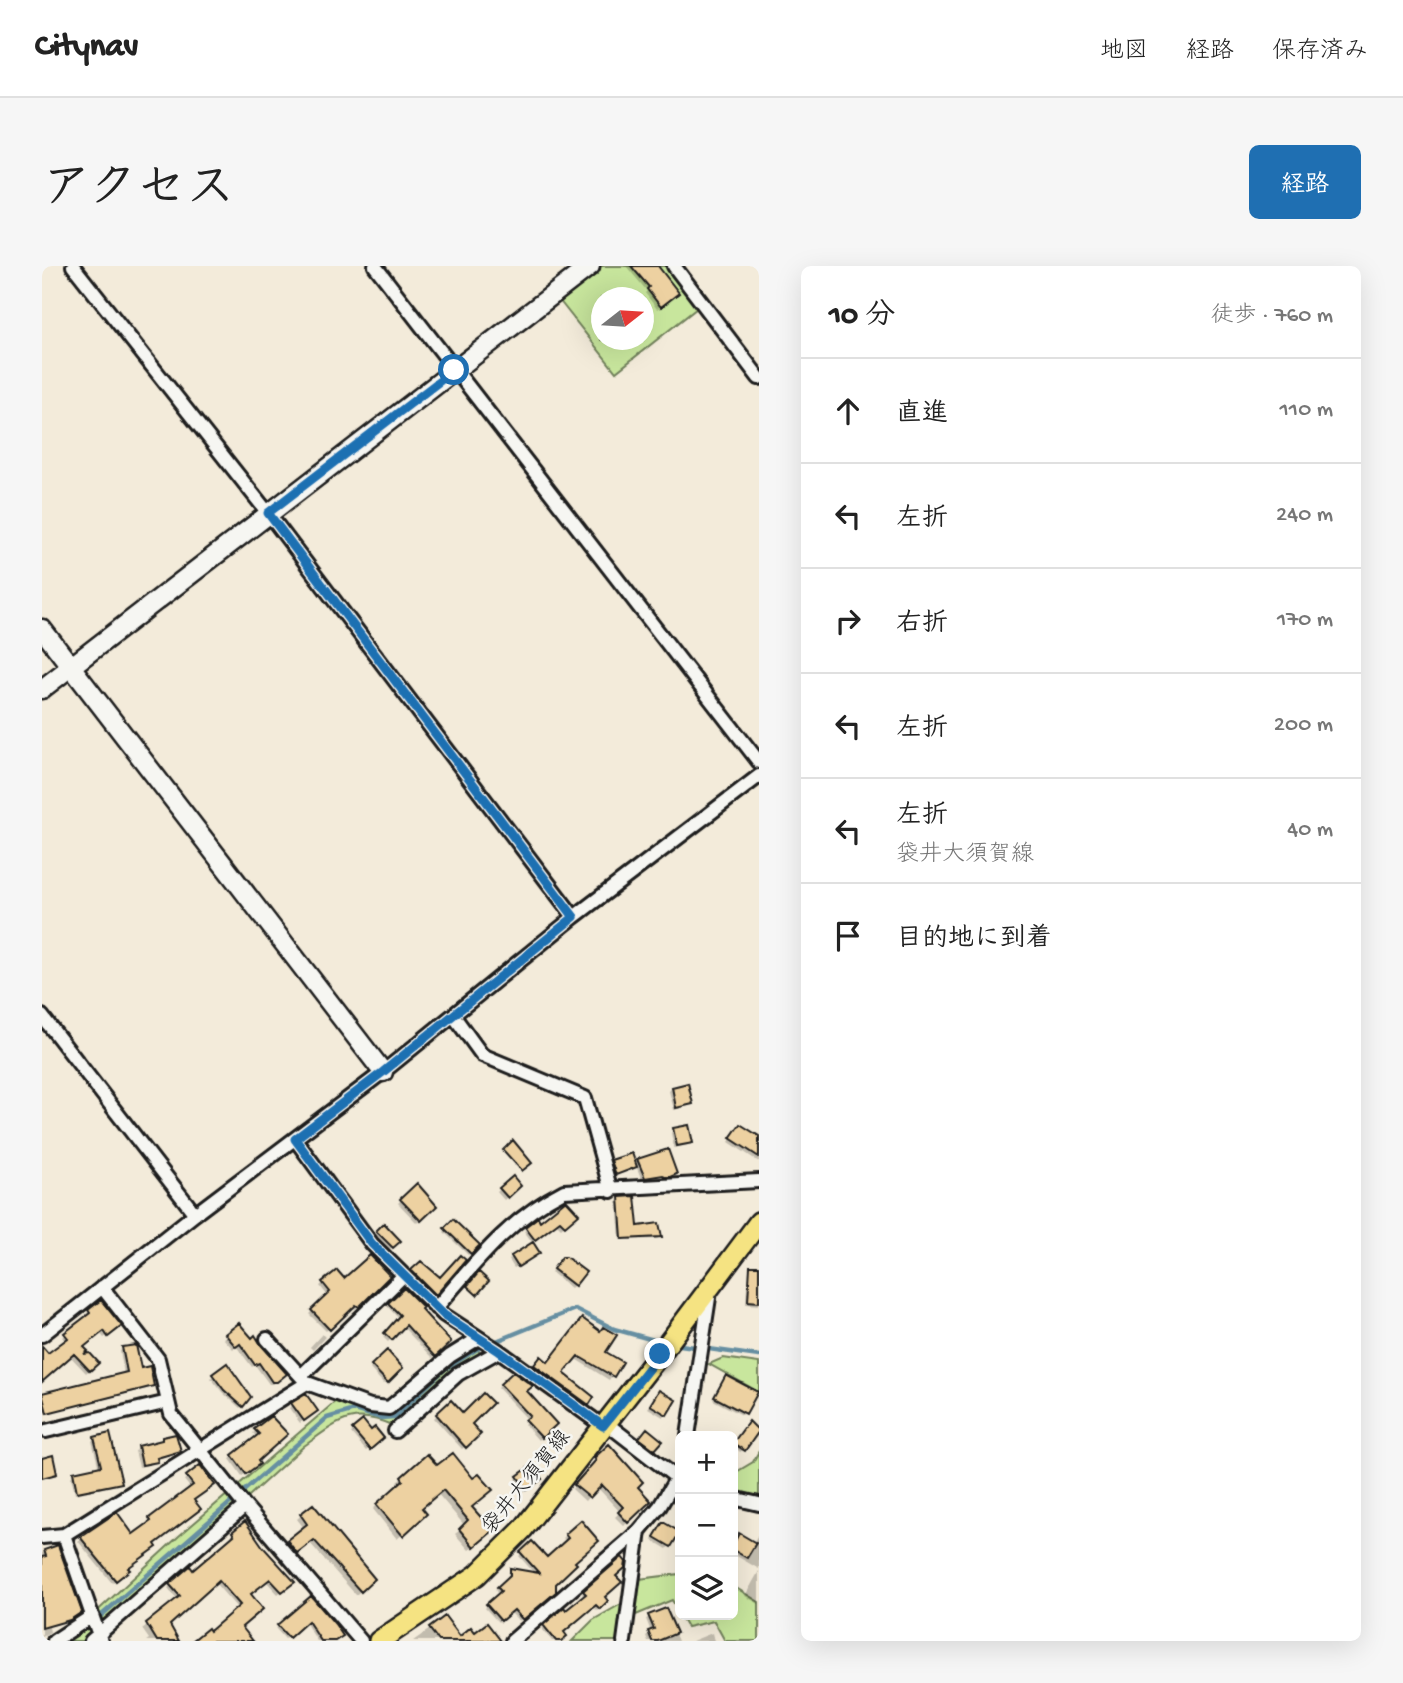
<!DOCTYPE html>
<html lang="ja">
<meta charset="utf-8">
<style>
:root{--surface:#fff;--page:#f6f6f6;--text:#222;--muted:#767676;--line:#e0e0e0;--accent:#1f6fb2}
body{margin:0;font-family:"Gochi Hand","Klee One",sans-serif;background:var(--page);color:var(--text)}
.controls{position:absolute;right:21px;bottom:21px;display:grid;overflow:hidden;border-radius:10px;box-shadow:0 7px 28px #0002}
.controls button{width:63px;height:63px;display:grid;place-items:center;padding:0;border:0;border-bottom:2px solid var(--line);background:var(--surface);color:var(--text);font:35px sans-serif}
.compass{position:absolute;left:549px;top:21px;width:63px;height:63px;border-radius:50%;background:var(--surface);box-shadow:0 7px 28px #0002;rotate:73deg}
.stop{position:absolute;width:21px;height:21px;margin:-16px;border:5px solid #1f6fb2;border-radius:50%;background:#fff}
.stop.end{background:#1f6fb2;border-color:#fff;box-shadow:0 2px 7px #0008}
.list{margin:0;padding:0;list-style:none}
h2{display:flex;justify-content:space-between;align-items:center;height:91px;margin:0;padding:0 28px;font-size:30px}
h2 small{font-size:23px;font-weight:400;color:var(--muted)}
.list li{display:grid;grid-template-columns:46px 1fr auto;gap:21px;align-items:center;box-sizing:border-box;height:105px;padding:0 28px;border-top:2px solid var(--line)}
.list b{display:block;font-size:26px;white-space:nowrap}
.list p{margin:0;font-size:23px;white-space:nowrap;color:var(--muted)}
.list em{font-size:23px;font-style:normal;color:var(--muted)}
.icon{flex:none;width:38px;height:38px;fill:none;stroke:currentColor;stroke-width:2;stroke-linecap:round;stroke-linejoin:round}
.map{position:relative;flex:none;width:717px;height:1375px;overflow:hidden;border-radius:10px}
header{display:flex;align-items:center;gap:42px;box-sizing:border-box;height:98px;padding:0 35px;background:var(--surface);border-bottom:2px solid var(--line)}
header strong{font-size:33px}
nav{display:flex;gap:38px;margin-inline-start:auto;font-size:24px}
.intro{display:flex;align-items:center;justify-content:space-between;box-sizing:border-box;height:168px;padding:0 42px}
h1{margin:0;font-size:49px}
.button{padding:18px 32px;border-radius:10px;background:var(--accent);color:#fff;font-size:24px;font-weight:700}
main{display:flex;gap:42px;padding:0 42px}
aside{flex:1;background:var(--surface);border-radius:10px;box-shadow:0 7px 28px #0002}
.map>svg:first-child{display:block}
.green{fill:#c8e69d;stroke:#72815c;stroke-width:2;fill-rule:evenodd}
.shadow{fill:#0003}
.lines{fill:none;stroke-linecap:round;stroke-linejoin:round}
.stream{stroke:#668fa2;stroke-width:4.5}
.building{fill:#edd1a1;stroke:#1c1c1c;stroke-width:2}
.street-casing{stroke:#1c1c1c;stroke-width:18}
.secondary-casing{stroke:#1c1c1c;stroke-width:23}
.primary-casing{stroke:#1c1c1c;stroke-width:24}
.street{stroke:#f6f6f2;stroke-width:12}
.secondary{stroke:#f6f6f2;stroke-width:18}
.primary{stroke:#f5e382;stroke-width:19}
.route{stroke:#1f6fb2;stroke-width:9}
.labels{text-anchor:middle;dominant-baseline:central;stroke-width:5;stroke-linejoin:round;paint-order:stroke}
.street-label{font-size:21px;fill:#1c1c1c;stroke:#f6f6f2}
</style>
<header>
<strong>Citynav</strong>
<nav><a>地図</a><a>経路</a><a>保存済み</a></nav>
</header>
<div class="intro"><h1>アクセス</h1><a class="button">経路</a></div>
<main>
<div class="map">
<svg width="717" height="1375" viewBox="0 0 717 1375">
<rect width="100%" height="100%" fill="#f3ebda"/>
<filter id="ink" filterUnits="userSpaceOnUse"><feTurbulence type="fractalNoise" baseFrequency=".0143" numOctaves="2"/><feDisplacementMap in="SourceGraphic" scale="14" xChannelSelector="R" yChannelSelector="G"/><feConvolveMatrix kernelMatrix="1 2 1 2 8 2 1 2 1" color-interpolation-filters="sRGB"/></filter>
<g filter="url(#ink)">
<!-- green -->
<path class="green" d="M 559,0 L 623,0 L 655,42 L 574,106 L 517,34 ZM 559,32 L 601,32 L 601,74 L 559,74 Z
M 434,1074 L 438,1090 L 352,1160 C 310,1141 296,1156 262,1180 L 47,1375 L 12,1375 L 50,1350 L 137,1270 L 295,1134 L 346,1145 Z
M 681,1092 L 717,1097 L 717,1126 L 667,1098 Z
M 717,1185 L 717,1238 L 691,1232 L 691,1208 L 711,1196 Z
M 638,1308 L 638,1348 L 630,1334 L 589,1351 L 597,1313 Z
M 691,1320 L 717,1336 L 717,1375 L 683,1375 L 672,1355 L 645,1361 L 638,1349 L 691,1349 Z
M 588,1333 L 578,1375 L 530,1375 L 551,1354 Z"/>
<!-- shadow -->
<path class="shadow" d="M 584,0 L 614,0 L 632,30 L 615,43 L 603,27 L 605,25 Z
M 630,822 L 649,837 L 646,840 L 632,844 L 627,825 Z
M 695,863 L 717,872 L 717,896 L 687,876 Z
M 632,864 L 649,876 L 646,879 L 632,882 L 629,867 Z
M 596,894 L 633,908 L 624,913 L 619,913 L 618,911 L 600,914 L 594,900 L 590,904 L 571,910 L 567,899 L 570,896 L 592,899 Z
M 471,912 L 477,920 L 462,934 L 455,926 Z
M 374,920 L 393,940 L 375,957 L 356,937 Z
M 578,933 L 594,962 L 618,971 L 615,973 L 578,974 L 575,935 Z
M 535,948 L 519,962 L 514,957 L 490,976 L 482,965 L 498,957 Z
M 411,956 L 436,979 L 426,989 L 402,966 Z
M 342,960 L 356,975 L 347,984 L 332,969 Z
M 493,990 L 472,1002 L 467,994 L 470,991 Z
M 422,994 L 390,1030 L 368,1008 L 379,997 L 398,1014 Z
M 517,996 L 532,1019 L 529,1022 L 509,1006 Z
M 295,1006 L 302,1015 L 346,1010 L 313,1043 L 310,1040 L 284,1065 L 267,1048 L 286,1030 L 278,1020 Z
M 708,1017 L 717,1017 L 717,1039 L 704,1038 L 705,1020 Z
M 362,1024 L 407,1076 L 390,1092 L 360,1060 L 346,1076 L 341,1071 L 357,1053 L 345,1040 Z
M 59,1036 L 77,1060 L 62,1072 L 58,1067 L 40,1081 L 44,1085 L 38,1090 L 47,1089 L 55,1097 L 44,1107 L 28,1090 L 0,1114 L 0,1087 L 2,1085 L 6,1090 L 24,1075 L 21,1071 L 46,1050 L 44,1048 Z
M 537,1058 L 562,1086 L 578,1096 L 567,1114 L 532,1092 L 519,1107 L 545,1138 L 542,1141 L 490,1104 L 499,1093 L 505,1098 Z
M 197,1060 L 240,1111 L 230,1118 L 227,1118 L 213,1099 L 210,1101 L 194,1080 L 191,1083 L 181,1072 Z
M 280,1068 L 283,1071 L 271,1084 L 268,1081 Z
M 81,1083 L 110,1119 L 108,1122 L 2,1148 L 1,1129 L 82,1108 L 78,1085 Z
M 345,1087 L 359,1102 L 342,1118 L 328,1103 Z
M 471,1108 L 483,1126 L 513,1158 L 496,1174 L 482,1158 L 486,1154 L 456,1122 Z
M 172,1109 L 207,1131 L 198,1142 L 180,1126 L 169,1112 Z
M 684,1111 L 703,1147 L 700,1149 L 671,1134 Z
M 614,1129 L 624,1148 L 621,1151 L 606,1142 Z
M 264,1130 L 271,1147 L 258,1157 L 247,1142 Z
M 409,1136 L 437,1168 L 420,1183 L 392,1152 Z
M 229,1152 L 213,1201 L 200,1210 L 188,1193 L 215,1172 L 211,1167 Z
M 321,1157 L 329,1166 L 339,1172 L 324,1185 L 309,1167 Z
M 704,1161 L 701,1184 L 698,1186 L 691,1179 Z
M 605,1164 L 612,1183 L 609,1186 L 595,1175 Z
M 53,1172 L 78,1216 L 75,1219 L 33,1228 L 29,1211 L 32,1208 L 57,1203 L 50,1175 Z
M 120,1173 L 137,1185 L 113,1194 L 111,1198 L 97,1201 L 93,1185 Z
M 567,1181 L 594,1221 L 607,1235 L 582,1260 L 573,1251 L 578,1246 L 555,1221 L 543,1235 L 530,1223 L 551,1199 L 550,1197 Z
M 158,1202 L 150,1235 L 111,1278 L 84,1302 L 82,1307 L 70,1317 L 36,1275 L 75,1249 L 91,1271 L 107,1259 L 105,1256 L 108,1253 L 149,1223 L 142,1214 Z
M 394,1202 L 428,1242 L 444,1270 L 427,1284 L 413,1268 L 423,1260 L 395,1227 L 378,1242 L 379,1253 L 355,1273 L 331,1243 L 358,1219 L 355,1216 L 360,1212 Z
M 489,1202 L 495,1216 L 481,1226 L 473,1214 Z
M 270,1240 L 331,1313 L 314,1329 L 267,1276 L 251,1290 L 242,1279 L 262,1262 L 255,1253 Z
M 539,1256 L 531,1296 L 512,1318 L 512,1325 L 477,1355 L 468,1346 L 456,1356 L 443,1342 L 457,1329 L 453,1324 L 466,1313 L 466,1307 L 469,1304 L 493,1308 L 477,1290 L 490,1278 L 504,1294 L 525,1276 L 521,1272 Z
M 202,1258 L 248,1319 L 236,1328 L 224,1315 L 207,1328 L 198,1361 L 209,1375 L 153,1375 L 168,1367 L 196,1343 L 173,1317 L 125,1359 L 135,1375 L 104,1375 L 107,1373 L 100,1363 L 136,1334 L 126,1322 L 147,1303 L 150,1306 L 189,1273 L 188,1271 Z
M 621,1258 L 627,1280 L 625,1283 L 610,1274 Z
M 691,1266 L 711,1277 L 717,1267 L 717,1303 L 691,1288 Z
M 15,1281 L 35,1349 L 23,1356 L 7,1361 L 8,1366 L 0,1370 L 0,1287 Z
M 717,1305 L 717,1338 L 703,1330 Z
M 572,1310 L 561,1331 L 564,1335 L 554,1344 L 551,1340 L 520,1366 L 517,1375 L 510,1375 L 500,1363 L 522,1344 L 524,1346 L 543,1331 L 540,1328 L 542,1326 Z
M 268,1332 L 292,1375 L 275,1375 L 263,1356 L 243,1373 L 234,1363 Z
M 623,1344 L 636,1375 L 606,1375 L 604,1370 L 609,1366 L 604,1353 Z
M 402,1353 L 417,1372 L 433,1369 L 453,1375 L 371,1375 Z
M 670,1367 L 672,1375 L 650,1375 Z"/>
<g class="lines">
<!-- stream -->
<path class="stream" d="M 631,1078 L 717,1090
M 53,1355 L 285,1152 L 312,1144 L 339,1152 L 352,1151 L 403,1103 L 435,1083 L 533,1043 L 572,1063 L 619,1076"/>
</g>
<!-- building -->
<path class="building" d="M 589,0 L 616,0 L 637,27 L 619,41 L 605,23 L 607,21 Z
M 646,817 L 651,838 L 634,842 L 630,821 Z
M 698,858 L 717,870 L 717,891 L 688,872 Z
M 647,859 L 651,877 L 635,880 L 631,862 Z
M 471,874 L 490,897 L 480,905 L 461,884 Z
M 626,883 L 635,908 L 628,911 L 622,911 L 621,909 L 603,912 L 595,893 Z
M 590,887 L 595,901 L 574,909 L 569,894 Z
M 471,910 L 479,920 L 466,932 L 457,922 Z
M 375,917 L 395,940 L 379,955 L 358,933 Z
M 593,930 L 596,960 L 617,957 L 620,971 L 580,973 L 577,931 Z
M 524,934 L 537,948 L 523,960 L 518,955 L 493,974 L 483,961 L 496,951 L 498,955 Z
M 411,953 L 438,979 L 429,988 L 402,962 Z
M 342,957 L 359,975 L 351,982 L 334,965 Z
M 491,976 L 498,987 L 476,1001 L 469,990 Z
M 328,989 L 348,1010 L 317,1041 L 314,1039 L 288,1064 L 269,1044 L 288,1026 L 280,1016 L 295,1004 L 302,1012 Z
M 418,989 L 424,994 L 394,1029 L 369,1004 L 379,995 L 398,1011 Z
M 520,991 L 524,991 L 544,1006 L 533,1020 L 511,1003 Z
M 708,1000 L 717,1000 L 717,1036 L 706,1035 Z
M 437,1006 L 447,1015 L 435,1029 L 425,1020 Z
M 362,1022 L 381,1041 L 379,1043 L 409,1076 L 393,1091 L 364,1059 L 350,1074 L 342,1067 L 358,1049 L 346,1037 Z
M 59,1034 L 80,1060 L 66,1071 L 62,1065 L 42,1081 L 46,1085 L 42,1088 L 48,1087 L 57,1097 L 48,1105 L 32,1088 L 0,1116 L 0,1080 L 6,1087 L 26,1072 L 22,1067 L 48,1047 L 46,1044 Z
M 540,1052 L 558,1065 L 561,1061 L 575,1069 L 564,1086 L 581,1096 L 572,1111 L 536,1090 L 522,1107 L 552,1131 L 547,1139 L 492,1099 L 499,1090 L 506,1096 Z
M 197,1057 L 210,1072 L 213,1069 L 219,1079 L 245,1108 L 235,1116 L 230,1116 L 217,1097 L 213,1099 L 198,1078 L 194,1081 L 183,1068 Z
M 94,1079 L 99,1102 L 108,1100 L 112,1120 L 5,1147 L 0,1127 L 85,1106 L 80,1081 Z
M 345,1084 L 361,1102 L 346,1117 L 329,1099 Z
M 185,1097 L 209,1131 L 201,1141 L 182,1124 L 170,1108 Z
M 471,1106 L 491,1120 L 485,1125 L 515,1158 L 500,1172 L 483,1154 L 488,1150 L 458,1118 Z
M 684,1109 L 716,1126 L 704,1148 L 672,1131 Z
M 617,1124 L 634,1134 L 625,1149 L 608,1139 Z
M 441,1127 L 451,1137 L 430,1158 L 439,1168 L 424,1182 L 394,1148 L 409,1134 L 421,1147 Z
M 264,1128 L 276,1145 L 262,1155 L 249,1137 Z
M 229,1150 L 246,1168 L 216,1195 L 218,1198 L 204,1208 L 190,1189 L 217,1168 L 212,1163 Z
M 321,1154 L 329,1164 L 333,1161 L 342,1172 L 328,1184 L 310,1163 Z
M 707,1155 L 717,1165 L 703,1185 L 691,1177 Z
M 605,1162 L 621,1175 L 613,1184 L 597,1172 Z
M 68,1167 L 80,1217 L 35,1226 L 31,1206 L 59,1200 L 52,1171 Z
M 134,1168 L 139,1185 L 115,1192 L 116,1196 L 100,1199 L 96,1180 L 120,1174 L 120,1171 Z
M 567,1178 L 601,1216 L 596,1221 L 609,1235 L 586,1257 L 576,1246 L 581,1241 L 560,1219 L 548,1232 L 532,1219 L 554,1194 L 552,1192 Z
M 411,1187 L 431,1212 L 437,1208 L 451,1224 L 430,1241 L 451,1265 L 432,1281 L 417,1263 L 426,1254 L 401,1224 L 380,1242 L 385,1248 L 361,1270 L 334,1238 L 361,1214 L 359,1211 L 385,1188 L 395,1199 Z
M 11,1189 L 15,1208 L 0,1212 L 0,1192 Z
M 158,1199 L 173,1219 L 152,1234 L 159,1243 L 113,1278 L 115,1281 L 86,1302 L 88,1304 L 74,1315 L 38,1271 L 75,1246 L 91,1268 L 109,1255 L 107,1252 L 151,1219 L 144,1210 Z
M 490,1199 L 500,1213 L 485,1224 L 475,1210 Z
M 271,1238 L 333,1313 L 319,1326 L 272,1274 L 255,1287 L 245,1274 L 265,1258 L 258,1248 Z
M 539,1254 L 557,1275 L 533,1296 L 535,1298 L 514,1318 L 514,1326 L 481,1354 L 472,1344 L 459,1355 L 444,1338 L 459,1325 L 455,1321 L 468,1309 L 468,1302 L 497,1307 L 478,1286 L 490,1275 L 505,1291 L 526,1272 L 523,1268 Z
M 203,1255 L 221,1281 L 253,1316 L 240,1326 L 228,1313 L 209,1328 L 221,1343 L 200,1361 L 211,1375 L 150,1375 L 166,1362 L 168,1365 L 198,1339 L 177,1315 L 128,1359 L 137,1375 L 115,1375 L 104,1357 L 138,1330 L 127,1318 L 148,1300 L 151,1304 L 192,1269 L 190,1266 Z
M 621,1256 L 638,1266 L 629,1281 L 612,1271 Z
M 697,1267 L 714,1277 L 705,1292 L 691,1284 L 691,1279 Z
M 16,1279 L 40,1346 L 28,1354 L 0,1362 L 0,1291 L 4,1290 L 2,1284 Z
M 580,1291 L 584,1296 L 583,1302 L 574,1310 L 580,1316 L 563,1331 L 566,1335 L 558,1343 L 554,1339 L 522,1366 L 525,1370 L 519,1375 L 514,1375 L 501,1359 L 522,1341 L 524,1344 L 544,1328 L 541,1325 Z
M 269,1330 L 293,1358 L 301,1370 L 293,1375 L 279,1375 L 266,1355 L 247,1372 L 235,1359 Z
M 624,1342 L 635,1367 L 616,1375 L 610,1375 L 606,1365 L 612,1363 L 606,1349 Z
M 403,1350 L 418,1370 L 429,1361 L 433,1366 L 445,1357 L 459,1375 L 397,1375 L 387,1362 Z"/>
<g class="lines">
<!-- street casing -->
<g class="street-casing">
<path id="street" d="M 31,0 L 226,247 L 532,651
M 333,0 L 717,496
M 632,0 L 717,112
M 411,749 L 440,789 L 543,832 L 569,925
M 0,750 L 153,948
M 253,873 L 330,978 L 402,1049 L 457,1085 L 561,1160
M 60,1021 L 116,1093 L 129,1148 L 203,1240 L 319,1375
M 394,1042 C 434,996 467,953 522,925 L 717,915
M 0,1069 L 153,948 L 341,806 L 532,651 L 717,510
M 259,1110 L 361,1010
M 265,1117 L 328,1140 L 347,1142 L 408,1090 L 437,1072
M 564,1157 L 635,1212
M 4,1165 L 126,1136
M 353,1165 L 416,1108 L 457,1085
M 646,1170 L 668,1025
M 691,1232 L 717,1238
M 22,1269 L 59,1375
M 0,1271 L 22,1269 L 265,1117 L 225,1073
M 12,1375 L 50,1350
M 49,1375 L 203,1240
M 470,1375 L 597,1265 L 618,1240 L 638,1206
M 582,1375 L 597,1265"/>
</g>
<!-- secondary casing -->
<g class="secondary-casing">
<path id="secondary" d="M 0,363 L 341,806
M 0,423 L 548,0"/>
</g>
<!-- primary casing -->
<g class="primary-casing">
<path id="primary" d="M 337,1375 L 435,1309 L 481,1263 L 618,1088 L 717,956"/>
</g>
<!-- street -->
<use href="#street" class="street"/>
<!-- secondary -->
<use href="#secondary" class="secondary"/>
<!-- primary -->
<use href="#primary" class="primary"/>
</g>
</g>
<g class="lines" filter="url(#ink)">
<!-- route -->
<path class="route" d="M 412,104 L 226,247 L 532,651 L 341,806 L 253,873 L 330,978 L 402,1049 L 457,1085 L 561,1160 L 618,1088"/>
</g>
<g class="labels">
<!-- street labels -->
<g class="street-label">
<text transform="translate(486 1217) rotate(-51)">袋井大須賀線</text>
</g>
</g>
</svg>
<div class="controls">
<button>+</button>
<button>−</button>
<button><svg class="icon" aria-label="layers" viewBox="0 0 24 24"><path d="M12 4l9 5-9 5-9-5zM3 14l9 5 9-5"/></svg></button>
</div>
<svg class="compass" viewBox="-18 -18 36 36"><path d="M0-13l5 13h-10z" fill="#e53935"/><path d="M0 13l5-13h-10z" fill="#767676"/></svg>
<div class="stop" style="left:412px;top:104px"></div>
<div class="stop end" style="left:618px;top:1088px"></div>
</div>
<aside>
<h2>10 分<small>徒歩 · 760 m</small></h2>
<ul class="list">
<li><svg class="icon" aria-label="ahead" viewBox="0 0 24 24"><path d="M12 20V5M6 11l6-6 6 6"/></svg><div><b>直進</b></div><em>110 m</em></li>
<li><svg class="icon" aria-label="left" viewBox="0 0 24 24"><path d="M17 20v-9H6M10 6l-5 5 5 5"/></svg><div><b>左折</b></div><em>240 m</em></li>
<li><svg class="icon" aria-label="right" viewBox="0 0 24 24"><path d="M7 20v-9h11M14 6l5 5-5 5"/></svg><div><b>右折</b></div><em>170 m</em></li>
<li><svg class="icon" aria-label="left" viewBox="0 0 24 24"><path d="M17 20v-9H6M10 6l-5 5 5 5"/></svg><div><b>左折</b></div><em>200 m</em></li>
<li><svg class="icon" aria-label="left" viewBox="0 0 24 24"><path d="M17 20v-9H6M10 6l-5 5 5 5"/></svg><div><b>左折</b><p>袋井大須賀線</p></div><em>40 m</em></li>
<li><svg class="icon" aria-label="arrive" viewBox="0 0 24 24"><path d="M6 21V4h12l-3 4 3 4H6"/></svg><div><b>目的地に到着</b></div></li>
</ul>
</aside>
</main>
